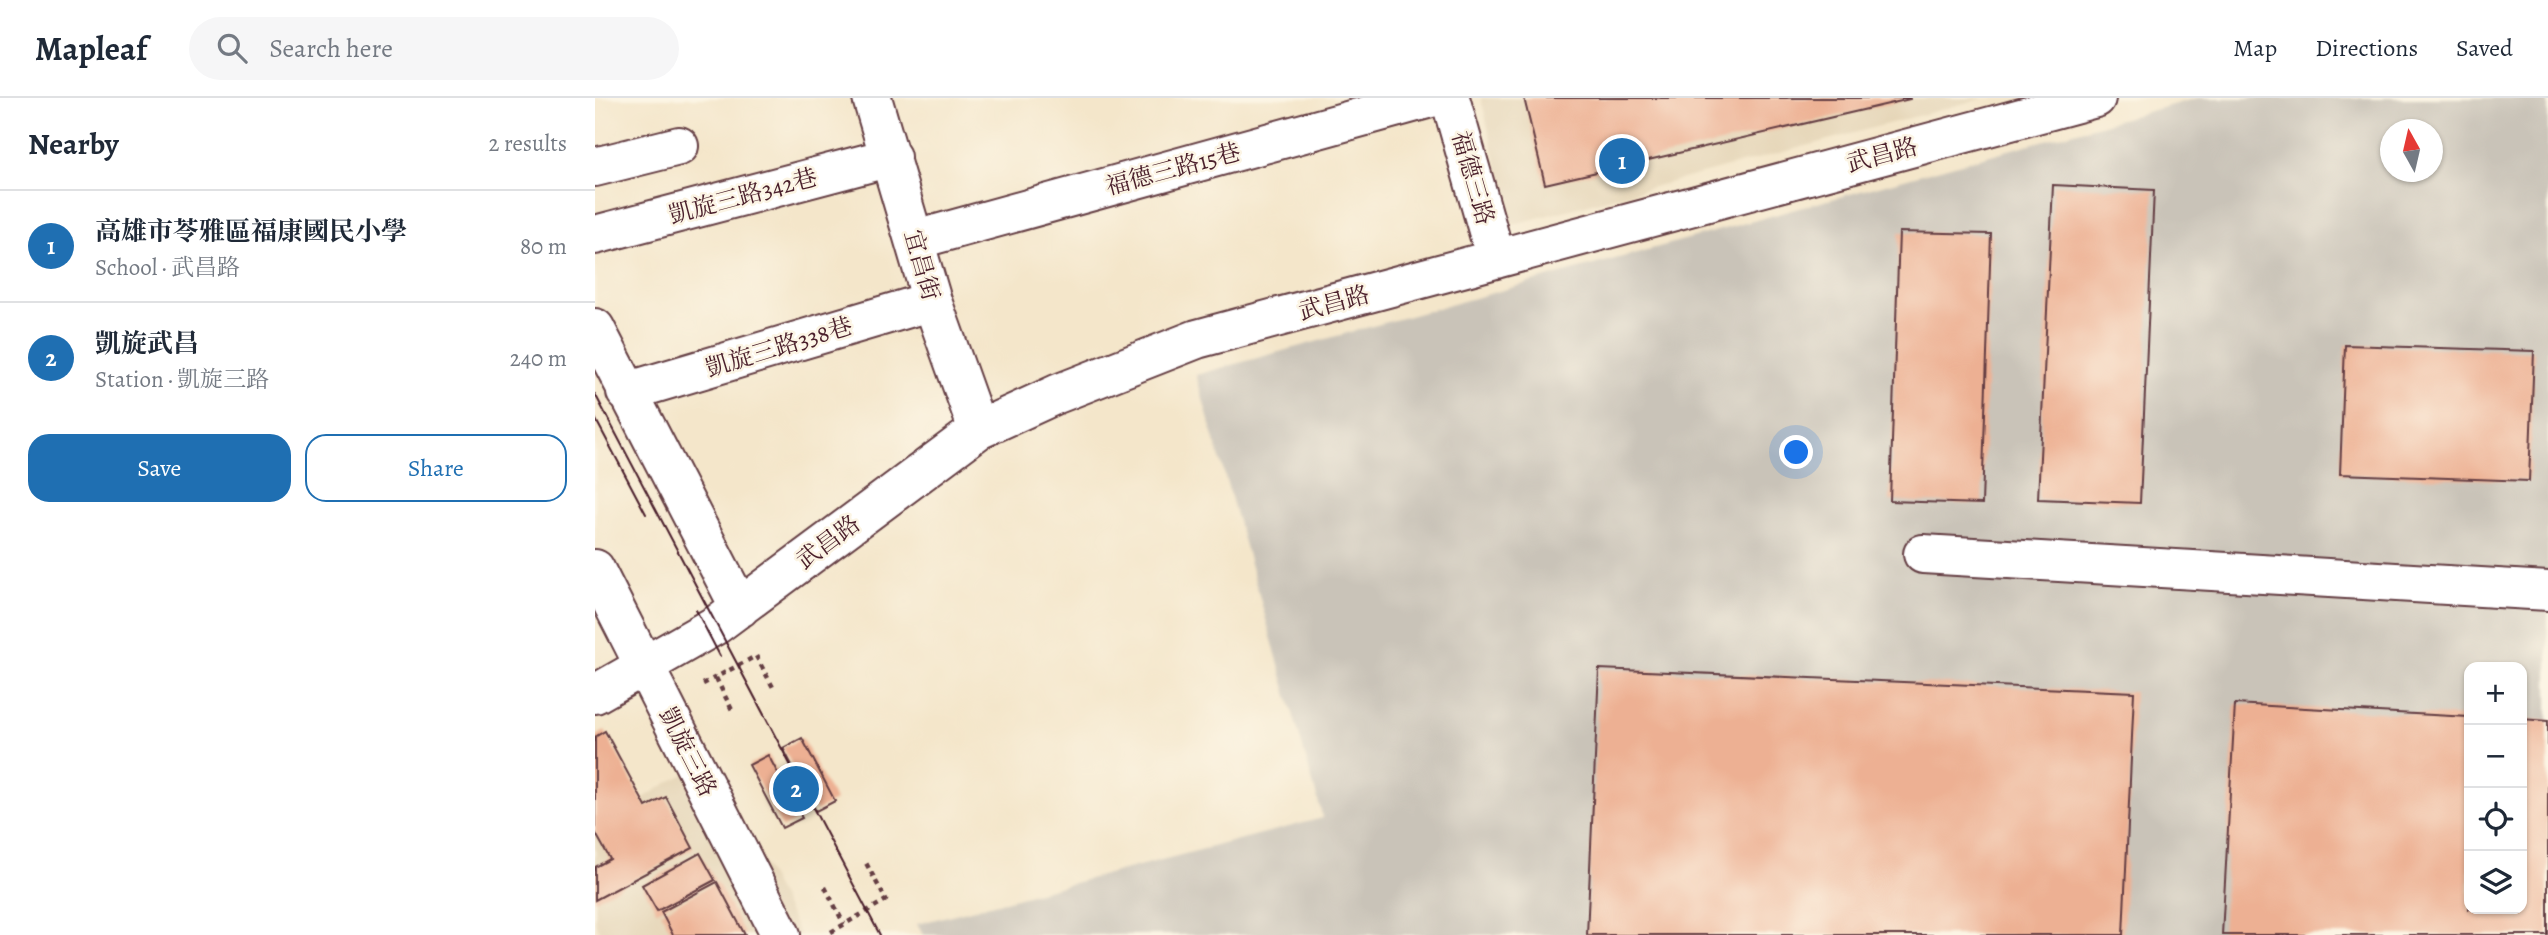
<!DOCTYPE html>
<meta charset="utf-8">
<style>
:root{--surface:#fff;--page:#f6f6f7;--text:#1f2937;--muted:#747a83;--line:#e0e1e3;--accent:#1f6fb2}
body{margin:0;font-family:Alegreya,"Noto Serif TC",serif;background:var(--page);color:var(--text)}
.controls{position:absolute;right:21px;bottom:21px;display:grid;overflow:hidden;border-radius:14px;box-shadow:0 2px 5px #0004}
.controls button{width:63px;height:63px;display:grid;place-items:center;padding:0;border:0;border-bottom:2px solid var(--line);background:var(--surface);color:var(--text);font:35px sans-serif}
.compass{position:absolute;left:1785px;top:21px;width:63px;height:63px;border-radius:50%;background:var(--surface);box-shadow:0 2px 5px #0004;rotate:352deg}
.you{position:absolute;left:1202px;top:355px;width:24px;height:24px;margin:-18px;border:5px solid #fff;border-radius:50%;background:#1a73e8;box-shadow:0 0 0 10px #1a73e833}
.badge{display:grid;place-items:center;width:46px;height:46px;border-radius:50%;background:var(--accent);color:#fff;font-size:23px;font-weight:700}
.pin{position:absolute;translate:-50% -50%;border:4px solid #fff;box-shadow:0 2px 7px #0006}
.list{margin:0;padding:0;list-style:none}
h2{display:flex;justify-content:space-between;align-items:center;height:91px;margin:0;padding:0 28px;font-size:30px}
h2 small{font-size:23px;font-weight:400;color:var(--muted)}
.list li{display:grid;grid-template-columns:46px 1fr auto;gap:21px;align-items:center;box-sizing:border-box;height:112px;padding:0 28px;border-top:2px solid var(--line)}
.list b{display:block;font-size:26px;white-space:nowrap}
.list p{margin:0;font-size:23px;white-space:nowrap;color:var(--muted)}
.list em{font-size:23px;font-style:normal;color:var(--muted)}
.actions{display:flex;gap:14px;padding:21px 28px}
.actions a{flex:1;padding:16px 0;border:2px solid var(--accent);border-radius:21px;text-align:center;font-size:24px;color:var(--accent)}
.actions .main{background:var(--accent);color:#fff}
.icon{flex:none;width:38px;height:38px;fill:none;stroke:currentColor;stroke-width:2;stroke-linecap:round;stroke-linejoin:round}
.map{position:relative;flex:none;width:1953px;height:837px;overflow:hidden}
header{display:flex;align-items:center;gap:42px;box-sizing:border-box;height:98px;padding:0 35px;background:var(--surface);border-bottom:2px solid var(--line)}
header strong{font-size:33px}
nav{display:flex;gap:38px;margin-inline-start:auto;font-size:24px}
.search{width:490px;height:63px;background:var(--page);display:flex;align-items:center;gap:18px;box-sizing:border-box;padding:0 24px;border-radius:38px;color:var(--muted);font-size:26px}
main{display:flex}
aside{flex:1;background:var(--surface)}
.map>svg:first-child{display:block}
.built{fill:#e5d5b7}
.industrial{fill:#c9c3b8;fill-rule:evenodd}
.building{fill:#edb093}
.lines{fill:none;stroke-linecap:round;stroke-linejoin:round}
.minor-casing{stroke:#643d43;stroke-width:42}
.path{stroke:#643d43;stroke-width:4.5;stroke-dasharray:5 5;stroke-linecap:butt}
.minor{stroke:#fff;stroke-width:38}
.tram{stroke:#4a1f2b;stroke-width:2}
.labels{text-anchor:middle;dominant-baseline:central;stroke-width:5;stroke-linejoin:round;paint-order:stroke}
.street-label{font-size:24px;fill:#4a1f2b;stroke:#fcf5e5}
</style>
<header>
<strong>Mapleaf</strong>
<div class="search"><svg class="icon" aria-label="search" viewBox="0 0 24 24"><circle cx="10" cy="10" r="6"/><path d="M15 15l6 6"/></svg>Search here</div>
<nav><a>Map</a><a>Directions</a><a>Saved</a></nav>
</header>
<main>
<aside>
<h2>Nearby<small>2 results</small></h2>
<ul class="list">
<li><span class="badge">1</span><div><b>高雄市苓雅區福康國民小學</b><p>School · 武昌路</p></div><em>80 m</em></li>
<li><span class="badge">2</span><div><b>凱旋武昌</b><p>Station · 凱旋三路</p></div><em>240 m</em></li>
</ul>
<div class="actions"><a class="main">Save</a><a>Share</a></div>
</aside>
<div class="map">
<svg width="1953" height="837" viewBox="0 0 1953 837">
<rect width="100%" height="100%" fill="#fcf5e5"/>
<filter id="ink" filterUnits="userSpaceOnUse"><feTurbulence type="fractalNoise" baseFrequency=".0143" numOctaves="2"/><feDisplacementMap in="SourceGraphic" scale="14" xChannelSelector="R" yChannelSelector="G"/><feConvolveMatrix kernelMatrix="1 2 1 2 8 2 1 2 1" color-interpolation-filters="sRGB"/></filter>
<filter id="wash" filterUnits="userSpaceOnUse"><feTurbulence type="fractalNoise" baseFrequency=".00686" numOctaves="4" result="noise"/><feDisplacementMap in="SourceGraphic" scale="28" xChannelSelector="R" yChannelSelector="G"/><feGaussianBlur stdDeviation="1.57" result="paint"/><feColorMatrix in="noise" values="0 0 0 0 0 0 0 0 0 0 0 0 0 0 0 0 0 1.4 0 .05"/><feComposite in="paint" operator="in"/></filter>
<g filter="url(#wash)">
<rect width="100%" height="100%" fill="#f4e6ca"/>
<!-- built -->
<path class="built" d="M 886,0 L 1389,0 L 916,127 Z
M 115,662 L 205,837 L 6,837 L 0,825 L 0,731 L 71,686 Z"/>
<!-- industrial -->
<path class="industrial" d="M 1602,0 L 1953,0 L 1953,837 L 328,837 L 322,826 L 728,720 L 601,277 ZM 1796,32 L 1838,32 L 1838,74 L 1796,74 ZM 1874,569 L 1927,569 L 1927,811 L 1874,811 Z"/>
<g id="blocks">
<!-- building -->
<path class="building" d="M 929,0 L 1315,0 L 1315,1 L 950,86 Z
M 1458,87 L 1559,92 L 1545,405 L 1443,401 Z
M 1304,134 L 1396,136 L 1387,406 L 1295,403 Z
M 1750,247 L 1939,253 L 1934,383 L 1745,376 Z
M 1004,571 L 1539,594 L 1528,837 L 992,837 Z
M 1640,606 L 1874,619 L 1874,811 L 1927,811 L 1927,621 L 1953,623 L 1953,837 L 1627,837 Z
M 10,633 L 51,709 L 71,699 L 98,750 L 0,802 L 0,769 L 15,761 L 0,734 L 0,639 Z
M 207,640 L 240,703 L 221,713 L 188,650 Z
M 173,657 L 207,720 L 187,730 L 154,667 Z
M 105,755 L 120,782 L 62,813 L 47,787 Z
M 122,784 L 150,837 L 78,837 L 66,814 Z"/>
</g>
</g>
<g filter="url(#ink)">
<use href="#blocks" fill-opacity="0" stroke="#643d43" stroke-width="2"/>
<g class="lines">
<!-- minor casing -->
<g class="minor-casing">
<path id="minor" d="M 277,0 L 337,203 L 383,332
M 855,0 L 901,161
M 0,69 L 84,48
M 0,137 L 296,59
M 320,142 L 836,0
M 0,230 L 145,510
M 31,294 L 337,203
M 1328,456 L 1953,493
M 0,471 L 186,837
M 0,596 L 121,527 L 383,332 L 462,296 L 602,241 L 1501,0"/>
</g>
<!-- path -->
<path class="path" d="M 121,580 L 138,614
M 108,586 L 161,558 L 179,591
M 230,789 L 249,826
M 236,834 L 291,802 L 271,765"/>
<!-- minor -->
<use href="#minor" class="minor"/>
<!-- tram -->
<path class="tram" d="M 0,296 L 285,837
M 0,320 L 51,416
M 101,512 L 125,558"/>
</g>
</g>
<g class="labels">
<!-- street labels -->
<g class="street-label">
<text transform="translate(1287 57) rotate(-15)">武昌路</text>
<text transform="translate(578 71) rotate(-15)">福德三路15巷</text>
<text transform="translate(878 80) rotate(74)">福德三路</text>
<text transform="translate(148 98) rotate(-15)">凱旋三路342巷</text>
<text transform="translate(327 167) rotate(74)">宜昌街</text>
<text transform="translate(739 205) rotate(-15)">武昌路</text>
<text transform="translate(184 249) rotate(-17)">凱旋三路338巷</text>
<text transform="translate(233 444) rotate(-37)">武昌路</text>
<text transform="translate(93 654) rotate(63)">凱旋三路</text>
</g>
</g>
</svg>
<div class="controls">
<button>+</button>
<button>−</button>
<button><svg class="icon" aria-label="locate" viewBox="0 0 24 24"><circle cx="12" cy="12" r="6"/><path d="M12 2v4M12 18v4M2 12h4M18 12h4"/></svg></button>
<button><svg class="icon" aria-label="layers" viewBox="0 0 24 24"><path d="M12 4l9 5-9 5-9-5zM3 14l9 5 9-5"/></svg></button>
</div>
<svg class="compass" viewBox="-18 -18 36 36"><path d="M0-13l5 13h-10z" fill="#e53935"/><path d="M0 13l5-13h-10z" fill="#747a83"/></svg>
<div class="you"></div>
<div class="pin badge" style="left:1027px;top:63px">1</div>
<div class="pin badge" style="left:201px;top:691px">2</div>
</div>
</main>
